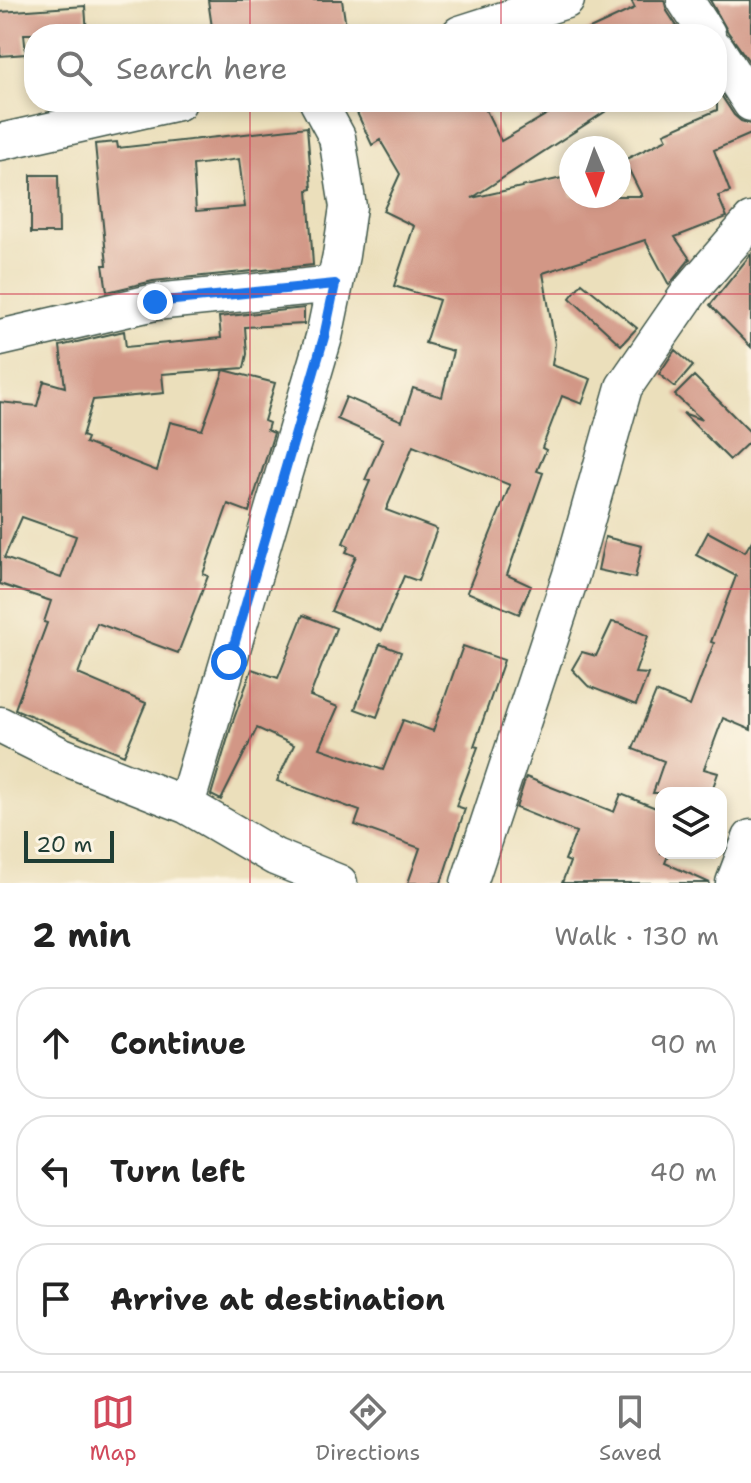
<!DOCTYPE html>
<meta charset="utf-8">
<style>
:root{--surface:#fff;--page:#f6f6f6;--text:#222;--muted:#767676;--line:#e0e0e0;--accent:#d1495b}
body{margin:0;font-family:"Shantell Sans",sans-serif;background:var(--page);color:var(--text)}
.controls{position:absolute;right:24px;bottom:24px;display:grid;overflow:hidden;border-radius:16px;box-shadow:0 4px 12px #0003}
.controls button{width:72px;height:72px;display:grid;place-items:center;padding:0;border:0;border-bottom:2px solid var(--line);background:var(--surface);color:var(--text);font:40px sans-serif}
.compass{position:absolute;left:559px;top:136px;width:72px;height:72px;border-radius:50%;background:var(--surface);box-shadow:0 4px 12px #0003;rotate:178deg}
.scale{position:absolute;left:24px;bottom:20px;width:90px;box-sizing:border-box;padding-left:8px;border:4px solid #1f3d34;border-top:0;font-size:22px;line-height:28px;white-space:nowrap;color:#1f3d34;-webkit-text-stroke:6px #fcf5e5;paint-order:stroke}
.stop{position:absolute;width:24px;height:24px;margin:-18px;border:6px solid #1a73e8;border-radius:50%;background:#fff}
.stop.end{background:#1a73e8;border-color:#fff;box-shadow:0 2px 8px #0008}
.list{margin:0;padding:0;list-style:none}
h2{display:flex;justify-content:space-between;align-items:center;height:104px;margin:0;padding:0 32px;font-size:34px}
h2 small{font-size:26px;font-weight:400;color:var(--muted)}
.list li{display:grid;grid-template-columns:52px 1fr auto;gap:24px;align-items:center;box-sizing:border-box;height:112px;margin:0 16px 16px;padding:0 16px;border:2px solid var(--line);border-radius:32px}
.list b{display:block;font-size:30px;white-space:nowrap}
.list em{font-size:26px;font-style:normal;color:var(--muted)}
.icon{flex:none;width:44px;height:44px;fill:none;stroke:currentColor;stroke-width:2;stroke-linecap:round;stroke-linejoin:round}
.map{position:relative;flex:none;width:751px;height:883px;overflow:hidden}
.search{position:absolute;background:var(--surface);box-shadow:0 4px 12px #0003;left:24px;right:24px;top:24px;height:88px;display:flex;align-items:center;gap:20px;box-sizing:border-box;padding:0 28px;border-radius:32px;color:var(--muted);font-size:30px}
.sheet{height:488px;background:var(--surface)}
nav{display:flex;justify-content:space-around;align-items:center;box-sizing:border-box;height:112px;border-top:2px solid var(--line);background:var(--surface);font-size:22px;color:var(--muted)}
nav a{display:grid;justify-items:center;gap:4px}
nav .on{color:var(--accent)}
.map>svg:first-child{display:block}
.building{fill:#d29786;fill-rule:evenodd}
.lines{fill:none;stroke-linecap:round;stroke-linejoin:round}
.minor-casing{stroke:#3e5548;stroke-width:39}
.minor{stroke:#fff;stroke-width:36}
.route{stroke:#1a73e8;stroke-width:10}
.grid{fill:none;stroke:#d1495b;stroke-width:2;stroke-opacity:0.55}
</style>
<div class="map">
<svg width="751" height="883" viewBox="0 0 751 883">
<rect width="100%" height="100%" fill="#fcf5e5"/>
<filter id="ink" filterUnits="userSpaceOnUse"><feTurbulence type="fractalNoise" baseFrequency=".0125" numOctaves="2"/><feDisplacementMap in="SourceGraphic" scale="16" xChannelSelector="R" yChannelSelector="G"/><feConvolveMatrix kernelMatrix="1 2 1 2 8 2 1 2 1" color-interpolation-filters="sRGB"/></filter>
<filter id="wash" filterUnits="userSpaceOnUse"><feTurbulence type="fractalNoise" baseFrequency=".006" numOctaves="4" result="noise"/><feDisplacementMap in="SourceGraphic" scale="32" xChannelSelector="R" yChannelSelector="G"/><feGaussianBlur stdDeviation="1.8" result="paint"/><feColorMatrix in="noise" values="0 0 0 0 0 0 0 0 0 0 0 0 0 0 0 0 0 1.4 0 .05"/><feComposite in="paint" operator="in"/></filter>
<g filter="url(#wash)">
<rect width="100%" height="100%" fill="#ebdfbb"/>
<g id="blocks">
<!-- building -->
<path class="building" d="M 208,0 L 342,0 L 347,34 L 213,34 Z
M 631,0 L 664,0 L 667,11 L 682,34 L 579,34 L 635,8 Z
M 710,0 L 751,0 L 751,64 L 728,32 Z
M 85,6 L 87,34 L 24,34 L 26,54 L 0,56 L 0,12 Z
M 717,89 L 734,115 L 741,121 L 751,124 L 751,134 L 714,150 L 730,192 L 718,196 L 727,217 L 675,237 L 690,259 L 669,285 L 645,240 L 543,273 L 555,344 L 552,365 L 591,379 L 582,404 L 562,396 L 542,448 L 546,450 L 537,471 L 543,473 L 507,575 L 531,586 L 519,614 L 467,592 L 510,485 L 413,446 L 386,510 L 437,529 L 418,581 L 404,576 L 381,631 L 331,611 L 356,556 L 346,552 L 349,546 L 343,543 L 370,481 L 365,480 L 383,439 L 337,419 L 346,397 L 402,421 L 413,388 L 442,397 L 453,351 L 425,343 L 439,300 L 394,286 L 414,226 L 383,211 L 400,174 L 380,140 L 372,145 L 352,102 L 482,102 L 501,141 L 568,102 L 620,102 L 472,198 L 571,176 L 571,196 L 642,196 L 624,160 L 667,139 L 664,133 L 717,110 Z
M 307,127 L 312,189 L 308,190 L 313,265 L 153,281 L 107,292 L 103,265 L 107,265 L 95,144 L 117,142 L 118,148 ZM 239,159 L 245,207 L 196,211 L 193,165 Z
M 31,175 L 58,175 L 59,233 L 31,233 Z
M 751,254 L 751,347 L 710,305 Z
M 582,283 L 637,328 L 621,345 L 570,298 Z
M 304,308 L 304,324 L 245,327 L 247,354 L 244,368 L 162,374 L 164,393 L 93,400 L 82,436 L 87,438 L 85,443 L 157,471 L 170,422 L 202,430 L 224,370 L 275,383 L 264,421 L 269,423 L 267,430 L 274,433 L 249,512 L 228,504 L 203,574 L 208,576 L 178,653 L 97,623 L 78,674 L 146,703 L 124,755 L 15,709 L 47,623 L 44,622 L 51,601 L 0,584 L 0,402 L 37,406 L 44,381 L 65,387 L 60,346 L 124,331 L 126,347 L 221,338 L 219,317 ZM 22,517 L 76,536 L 61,578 L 4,558 Z
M 675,350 L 693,366 L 675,387 L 659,374 Z
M 694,376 L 751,433 L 751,440 L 730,460 L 683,413 L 702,420 L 675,395 Z
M 708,532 L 745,552 L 751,542 L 751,730 L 723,718 L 704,769 L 718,773 L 711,793 L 653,793 L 664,761 L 633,749 L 656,692 L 690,706 L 714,643 L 711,642 L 736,576 L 696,555 Z
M 605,537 L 642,546 L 635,578 L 598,570 Z
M 303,615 L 336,628 L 310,696 L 338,707 L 320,748 L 383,770 L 403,720 L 433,731 L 463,646 L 504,660 L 474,746 L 478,747 L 456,806 L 465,809 L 441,883 L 408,883 L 420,848 L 355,825 L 360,811 L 277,781 L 294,745 L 257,728 L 221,800 L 211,795 L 232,724 L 252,669 L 278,678 Z
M 612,622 L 622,624 L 648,636 L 635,673 L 648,674 L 636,705 L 588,686 L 572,669 L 582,652 L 596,656 Z
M 380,644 L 401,652 L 377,717 L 355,709 Z
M 526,777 L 614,812 L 621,794 L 661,810 L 661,853 L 669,853 L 665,863 L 710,883 L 562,883 L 570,862 L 565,860 L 576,832 L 516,808 Z"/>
</g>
</g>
<g filter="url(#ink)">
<use href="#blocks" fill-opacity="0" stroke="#3e5548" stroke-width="2"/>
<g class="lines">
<!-- minor casing -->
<g class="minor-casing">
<path id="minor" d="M 685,0 L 707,34
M 460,34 L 566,0
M 717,50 L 751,103
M 0,142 L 178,102
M 0,338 L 155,302 L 335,284
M 0,725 L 62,756 L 186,805 L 275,857 L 339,883
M 186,805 L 324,337 L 341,255 L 348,207 L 337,137 L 318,102
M 469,883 L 571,575 L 624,387 L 691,290 L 751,221
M 734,883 L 751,838"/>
</g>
<!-- minor -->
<use href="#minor" class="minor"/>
</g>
</g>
<g class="lines" filter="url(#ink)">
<!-- route -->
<path class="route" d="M 155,302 L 335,284 L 324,337 L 229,662"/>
</g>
<!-- grid -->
<path class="grid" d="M 250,0 L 250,34M 501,0 L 501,34M 250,102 L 250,883M 501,102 L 501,883M 0,294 L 751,294M 0,589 L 751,589"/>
</svg>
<div class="controls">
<button><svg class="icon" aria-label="layers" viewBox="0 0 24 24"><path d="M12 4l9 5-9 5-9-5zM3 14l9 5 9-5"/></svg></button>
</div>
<svg class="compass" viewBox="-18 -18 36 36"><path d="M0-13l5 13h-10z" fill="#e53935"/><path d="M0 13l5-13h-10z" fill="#767676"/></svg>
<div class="scale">20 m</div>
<div class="stop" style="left:229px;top:662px"></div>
<div class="stop end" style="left:155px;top:302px"></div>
<div class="search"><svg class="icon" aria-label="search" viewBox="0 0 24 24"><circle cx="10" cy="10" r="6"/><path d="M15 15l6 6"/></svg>Search here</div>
</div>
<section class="sheet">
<h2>2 min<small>Walk · 130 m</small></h2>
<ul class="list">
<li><svg class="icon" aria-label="ahead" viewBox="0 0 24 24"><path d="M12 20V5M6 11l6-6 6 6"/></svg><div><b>Continue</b></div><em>90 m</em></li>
<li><svg class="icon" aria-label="left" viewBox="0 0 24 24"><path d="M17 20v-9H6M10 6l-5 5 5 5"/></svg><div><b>Turn left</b></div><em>40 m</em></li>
<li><svg class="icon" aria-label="arrive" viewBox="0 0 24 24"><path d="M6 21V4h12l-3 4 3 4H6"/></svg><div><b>Arrive at destination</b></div></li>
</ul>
</section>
<nav>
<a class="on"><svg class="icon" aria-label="map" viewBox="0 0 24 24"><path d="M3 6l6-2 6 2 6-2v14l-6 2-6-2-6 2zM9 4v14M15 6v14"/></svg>Map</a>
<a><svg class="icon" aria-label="directions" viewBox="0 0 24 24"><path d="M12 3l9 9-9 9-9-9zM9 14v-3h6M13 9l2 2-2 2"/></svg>Directions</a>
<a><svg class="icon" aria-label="saved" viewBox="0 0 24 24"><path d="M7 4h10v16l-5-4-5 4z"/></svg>Saved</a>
</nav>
